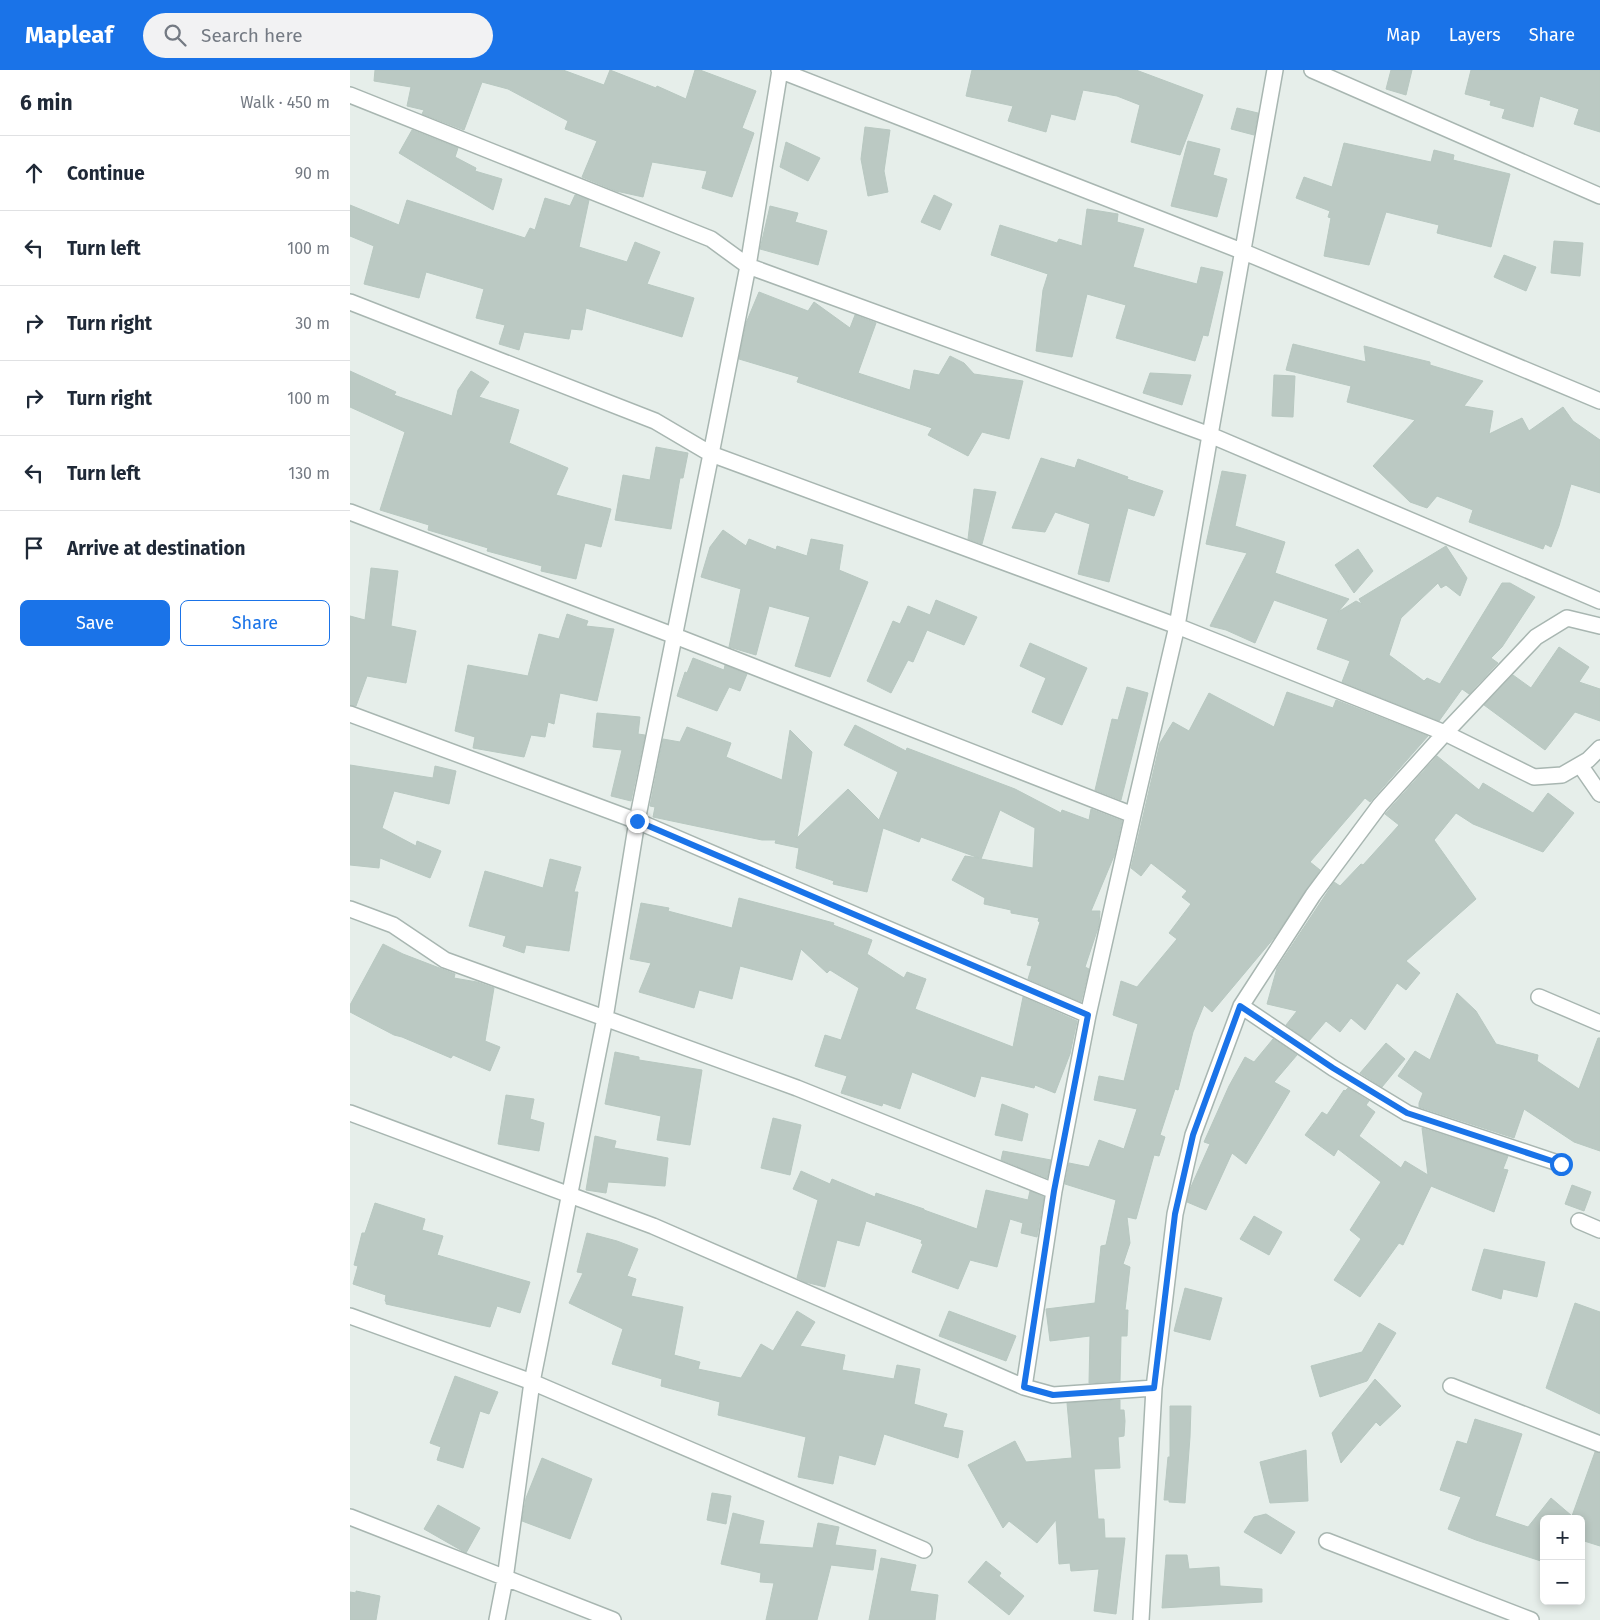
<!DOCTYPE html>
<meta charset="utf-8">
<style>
:root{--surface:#fff;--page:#f2f2f3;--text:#1f2937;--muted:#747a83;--line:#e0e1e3;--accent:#1a73e8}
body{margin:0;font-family:"Fira Sans",sans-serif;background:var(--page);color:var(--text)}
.controls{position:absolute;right:15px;bottom:15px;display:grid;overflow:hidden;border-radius:8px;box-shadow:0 2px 8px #0003}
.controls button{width:45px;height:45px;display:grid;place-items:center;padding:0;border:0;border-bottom:1px solid var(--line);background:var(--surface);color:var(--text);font:25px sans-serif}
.stop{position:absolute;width:15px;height:15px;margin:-11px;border:4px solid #1a73e8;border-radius:50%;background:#fff}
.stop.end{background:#1a73e8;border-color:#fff;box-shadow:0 1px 5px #0008}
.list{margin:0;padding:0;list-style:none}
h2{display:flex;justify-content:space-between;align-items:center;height:65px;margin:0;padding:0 20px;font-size:21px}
h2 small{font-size:16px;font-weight:400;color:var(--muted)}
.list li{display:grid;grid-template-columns:32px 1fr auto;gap:15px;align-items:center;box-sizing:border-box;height:75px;padding:0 20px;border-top:1px solid var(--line)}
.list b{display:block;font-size:19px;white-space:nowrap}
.list em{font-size:16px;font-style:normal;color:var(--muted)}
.actions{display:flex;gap:10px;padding:15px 20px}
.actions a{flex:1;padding:11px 0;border:1px solid var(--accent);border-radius:8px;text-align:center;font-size:18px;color:var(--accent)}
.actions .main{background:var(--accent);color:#fff}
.icon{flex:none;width:28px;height:28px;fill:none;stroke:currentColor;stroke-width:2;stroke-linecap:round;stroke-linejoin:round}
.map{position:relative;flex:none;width:1250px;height:1550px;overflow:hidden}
header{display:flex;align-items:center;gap:30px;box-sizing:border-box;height:70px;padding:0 25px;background:var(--accent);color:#fff}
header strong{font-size:24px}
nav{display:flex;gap:28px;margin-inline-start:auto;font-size:18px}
.search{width:350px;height:45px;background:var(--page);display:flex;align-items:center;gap:12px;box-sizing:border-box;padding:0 18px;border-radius:28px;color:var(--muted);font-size:19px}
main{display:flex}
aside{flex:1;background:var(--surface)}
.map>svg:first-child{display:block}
.building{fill:#bbc9c3;stroke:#b8c8c1;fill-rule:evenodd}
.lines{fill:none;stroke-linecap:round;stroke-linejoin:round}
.minor-casing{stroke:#a8b6b1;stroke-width:18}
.minor{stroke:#fff;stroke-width:15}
.route{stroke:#1a73e8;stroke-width:6}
</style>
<header>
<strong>Mapleaf</strong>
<div class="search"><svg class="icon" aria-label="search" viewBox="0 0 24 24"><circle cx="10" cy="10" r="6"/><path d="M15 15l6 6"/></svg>Search here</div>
<nav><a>Map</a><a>Layers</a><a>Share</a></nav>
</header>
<main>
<aside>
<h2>6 min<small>Walk · 450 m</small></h2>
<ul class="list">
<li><svg class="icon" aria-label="ahead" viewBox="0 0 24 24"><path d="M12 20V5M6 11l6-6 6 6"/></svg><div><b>Continue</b></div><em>90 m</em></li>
<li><svg class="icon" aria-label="left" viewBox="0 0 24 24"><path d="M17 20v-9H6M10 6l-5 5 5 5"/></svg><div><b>Turn left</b></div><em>100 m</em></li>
<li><svg class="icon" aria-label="right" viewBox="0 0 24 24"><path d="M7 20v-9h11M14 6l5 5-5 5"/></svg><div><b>Turn right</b></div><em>30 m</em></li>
<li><svg class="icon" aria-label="right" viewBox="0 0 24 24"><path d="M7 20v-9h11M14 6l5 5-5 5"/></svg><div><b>Turn right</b></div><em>100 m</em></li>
<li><svg class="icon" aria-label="left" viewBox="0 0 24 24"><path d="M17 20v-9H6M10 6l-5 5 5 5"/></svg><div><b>Turn left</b></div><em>130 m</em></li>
<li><svg class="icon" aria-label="arrive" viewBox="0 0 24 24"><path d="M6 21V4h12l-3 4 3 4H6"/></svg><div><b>Arrive at destination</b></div></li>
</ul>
<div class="actions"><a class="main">Save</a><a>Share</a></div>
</aside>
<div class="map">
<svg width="1250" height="1550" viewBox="0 0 1250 1550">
<rect width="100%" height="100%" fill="#e6eeea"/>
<!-- building -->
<path class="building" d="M 25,0 L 213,0 L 254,15 L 260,0 L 306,18 L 307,16 L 336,29 L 345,0 L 350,0 L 406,21 L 392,58 L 404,63 L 382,127 L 352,118 L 357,101 L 302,92 L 293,127 L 266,121 L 232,107 L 247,71 L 215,59 L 218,51 L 158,19 L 132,12 L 114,60 L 72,44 L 74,40 L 57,36 L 61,17 L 24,11 Z
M 622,0 L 786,0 L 853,25 L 830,85 L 781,72 L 790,35 L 767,26 L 733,20 L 725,50 L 701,44 L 696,62 L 658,51 L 663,36 L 616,26 Z
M 1041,0 L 1062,0 L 1056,25 L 1036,19 Z
M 1121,0 L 1250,0 L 1250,62 L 1224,54 L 1229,39 L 1190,26 L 1183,57 L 1152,48 L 1155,39 L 1140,35 L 1141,31 L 1115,24 Z
M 887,38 L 908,43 L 904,65 L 881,59 Z
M 515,57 L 540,60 L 534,101 L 538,122 L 518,126 L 511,89 Z
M 62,60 L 108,78 L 105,87 L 126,98 L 125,101 L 152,109 L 143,140 L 49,83 Z
M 838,71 L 870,79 L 863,105 L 877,109 L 867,147 L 821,136 Z
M 436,72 L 470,88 L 458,111 L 430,97 Z
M 994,73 L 1081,92 L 1084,80 L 1104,85 L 1103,90 L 1160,104 L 1141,177 L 1087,163 L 1089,155 L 1036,142 L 1019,195 L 974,186 L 981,148 L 978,147 L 980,141 L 946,128 L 954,107 L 982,117 Z
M 225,125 L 239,130 L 229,177 L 277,192 L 285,172 L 310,182 L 297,214 L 344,228 L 332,267 L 236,238 L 232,260 L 221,259 L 219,269 L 174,262 L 169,280 L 149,274 L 155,255 L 126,248 L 134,219 L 76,202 L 69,228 L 14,214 L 24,176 L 0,166 L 0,135 L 49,155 L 57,130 L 175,168 L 180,158 L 185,160 L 195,128 L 220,136 Z
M 584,125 L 602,134 L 590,160 L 571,152 Z
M 420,136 L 448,143 L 445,152 L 477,161 L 468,195 L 410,179 Z
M 737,139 L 768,144 L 767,152 L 794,159 L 783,197 L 847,214 L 851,197 L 873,202 L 858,266 L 853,265 L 845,291 L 766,268 L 776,235 L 737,224 L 722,287 L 686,281 L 693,220 L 698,204 L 641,185 L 650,155 L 707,173 L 709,169 L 732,176 Z
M 1204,171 L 1233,173 L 1230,206 L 1201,203 Z
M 1154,185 L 1186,197 L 1176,221 L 1144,207 Z
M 409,222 L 458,241 L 464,232 L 500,258 L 505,245 L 526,253 L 508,303 L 560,320 L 564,300 L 589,305 L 600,286 L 614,293 L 624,304 L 673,311 L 659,369 L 632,362 L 618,386 L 578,365 L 582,358 L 447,312 L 449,307 L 389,289 L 396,253 Z
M 943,274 L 1016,292 L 1014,276 L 1080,292 L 1080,295 L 1133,311 L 1114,336 L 1143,341 L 1139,364 L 1172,348 L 1179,361 L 1213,337 L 1223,351 L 1250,370 L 1250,423 L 1221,414 L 1209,456 L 1201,477 L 1195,474 L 1193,479 L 1119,452 L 1123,440 L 1087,426 L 1077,438 L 1060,432 L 1023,396 L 1065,350 L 997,332 L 1001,316 L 936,300 Z
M 0,301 L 46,322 L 44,325 L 102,346 L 108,320 L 121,301 L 139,312 L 129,327 L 169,340 L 159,373 L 218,398 L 206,425 L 261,439 L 251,477 L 235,473 L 226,509 L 191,501 L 192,496 L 137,481 L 138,478 L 78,460 L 79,455 L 30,440 L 55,362 L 0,337 Z
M 800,303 L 841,305 L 832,335 L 793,323 Z
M 924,305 L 945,306 L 943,347 L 922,346 Z
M 306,377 L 338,383 L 333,408 L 330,408 L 321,459 L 265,450 L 273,405 L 300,410 Z
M 691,388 L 725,398 L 728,389 L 778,407 L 777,409 L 813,421 L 804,446 L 778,438 L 759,512 L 728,504 L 740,454 L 705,442 L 695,462 L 662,458 Z
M 872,401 L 896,405 L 885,456 L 935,472 L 925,503 L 999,529 L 988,542 L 1006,531 L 1012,534 L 1009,529 L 1096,476 L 1117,508 L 1110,526 L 1096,515 L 1091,518 L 1088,513 L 1051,548 L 1039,585 L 1074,611 L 1077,608 L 1090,614 L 1152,513 L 1160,513 L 1185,527 L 1152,577 L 1141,588 L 1148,593 L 1119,624 L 1112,619 L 1089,651 L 992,612 L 1000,591 L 967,579 L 978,549 L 924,530 L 905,573 L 876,560 L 860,556 L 897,483 L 856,474 Z
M 624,419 L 646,422 L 632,474 L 618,469 Z
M 373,460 L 396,476 L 399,469 L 426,480 L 427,476 L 457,486 L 461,469 L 493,475 L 489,500 L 518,512 L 480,607 L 445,596 L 460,547 L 419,536 L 406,585 L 379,577 L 391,519 L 351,507 L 360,477 Z
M 1008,479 L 1023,501 L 1004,523 L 985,495 Z
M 21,498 L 48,501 L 41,556 L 66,561 L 56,613 L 17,606 L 6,636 L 0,635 L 0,546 L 15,550 Z
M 586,530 L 627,547 L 614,575 L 577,560 L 563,592 L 558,590 L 541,623 L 517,611 L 543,551 L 550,554 L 558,536 L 580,545 Z
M 217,544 L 238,551 L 236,556 L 264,559 L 247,631 L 210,623 L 204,654 L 198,652 L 195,667 L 181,665 L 174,687 L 123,678 L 125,667 L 105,661 L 118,595 L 178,606 L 189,564 L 209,569 Z
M 680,573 L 737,598 L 712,655 L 682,642 L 696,608 L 670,596 Z
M 1209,577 L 1239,597 L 1229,612 L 1250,619 L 1250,651 L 1225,642 L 1195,680 L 1134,635 L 1163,605 L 1181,618 Z
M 343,588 L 374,600 L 375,595 L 397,604 L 390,621 L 379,617 L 367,641 L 327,626 L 335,602 L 337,603 Z
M 777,617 L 798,623 L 771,730 L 745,720 L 762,649 L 768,650 Z
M 937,622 L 983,638 L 986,630 L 1078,666 L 1020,732 L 1015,728 L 960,792 L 970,800 L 924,868 L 862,942 L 854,935 L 843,962 L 828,1020 L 825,1019 L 810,1065 L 815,1067 L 809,1086 L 804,1085 L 786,1149 L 777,1147 L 780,1173 L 773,1194 L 780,1197 L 775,1240 L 778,1240 L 777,1266 L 771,1266 L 770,1311 L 739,1313 L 740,1266 L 700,1271 L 696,1239 L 745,1233 L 751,1176 L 756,1175 L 766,1130 L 715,1114 L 719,1093 L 739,1097 L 749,1070 L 774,1079 L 787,1039 L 744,1030 L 749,1006 L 774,1011 L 788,954 L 763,945 L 771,911 L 787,917 L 827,869 L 819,863 L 841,834 L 832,827 L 837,821 L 801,793 L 791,806 L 781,798 L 810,673 L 823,652 L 839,661 L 859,623 L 924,657 Z
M 247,643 L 290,647 L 288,664 L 295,665 L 281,731 L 261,726 L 272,680 L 243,677 Z
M 505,655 L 556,681 L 557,678 L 665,719 L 711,743 L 712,740 L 739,750 L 741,739 L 772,751 L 764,786 L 741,841 L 750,841 L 749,855 L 735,897 L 739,899 L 731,932 L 678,909 L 682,896 L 677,895 L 690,852 L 688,851 L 689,848 L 661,843 L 661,840 L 634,834 L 635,828 L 602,810 L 615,786 L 629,788 L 571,767 L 569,772 L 533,758 L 517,822 L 483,814 L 484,811 L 446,798 L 449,778 L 425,773 L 426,770 L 412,770 L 303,747 L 305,737 L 300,736 L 313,669 L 330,672 L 337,657 L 381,673 L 376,687 L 432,710 L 440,660 L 462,682 L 447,768 L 498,719 L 529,750 L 548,702 L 494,675 ZM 650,740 L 685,758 L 683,798 L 631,789 Z
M 1087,686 L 1129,720 L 1133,713 L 1183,743 L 1198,723 L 1224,743 L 1193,782 L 1123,754 L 1106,743 L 1084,770 L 1126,829 L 1056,891 L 1070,903 L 1056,920 L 1047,913 L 1015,960 L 1001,948 L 990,962 L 976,951 L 959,971 L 936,955 L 947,941 L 917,934 L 927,898 L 984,812 L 990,816 L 1011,794 L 1013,795 L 1049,755 L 1035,744 Z
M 0,695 L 83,708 L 85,696 L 106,701 L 99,734 L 44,721 L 32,758 L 66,776 L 67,771 L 91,781 L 80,808 L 30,788 L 29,798 L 0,795 Z
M 200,789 L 231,797 L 224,822 L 228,822 L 219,881 L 176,875 L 174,883 L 153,876 L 156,866 L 119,856 L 135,801 L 193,818 Z
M 389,828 L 484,853 L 483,855 L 522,870 L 517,884 L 554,908 L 557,902 L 576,909 L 565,939 L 663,977 L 673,927 L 727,951 L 720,984 L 705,1023 L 685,1015 L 684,1018 L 631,1006 L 625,1027 L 562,1002 L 550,1039 L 533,1033 L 532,1036 L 491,1023 L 497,1006 L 465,996 L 475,965 L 491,970 L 509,918 L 480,900 L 477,903 L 451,879 L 442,910 L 390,896 L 382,929 L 349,920 L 344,938 L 289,922 L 301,893 L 280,889 L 291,833 L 319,838 L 318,841 L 382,858 Z
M 33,874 L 53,884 L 105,904 L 104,908 L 127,912 L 144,918 L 135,971 L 150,977 L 140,1001 L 103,985 L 101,988 L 52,967 L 44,965 L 0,942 L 0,935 Z
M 1107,923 L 1126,941 L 1146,974 L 1188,985 L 1187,991 L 1229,1019 L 1248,968 L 1250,968 L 1250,1081 L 1224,1072 L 1174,1039 L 1164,1068 L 1069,1037 L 1069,1033 L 1073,1023 L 1048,1006 L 1065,981 L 1080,990 Z
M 923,969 L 947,985 L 924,1012 L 940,1021 L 896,1094 L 882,1083 L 856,1140 L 837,1132 L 840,1119 L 860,1074 L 854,1072 L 879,1016 L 895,987 L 904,992 Z
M 1036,973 L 1055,989 L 1032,1017 L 1010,1003 Z
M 265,982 L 289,987 L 289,990 L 352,1000 L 340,1075 L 307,1070 L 311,1046 L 255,1034 Z
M 998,1018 L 1019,1031 L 1016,1035 L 1025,1042 L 1009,1066 L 1051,1098 L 1055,1091 L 1078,1105 L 1072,1058 L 1158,1086 L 1153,1099 L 1158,1100 L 1144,1142 L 1081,1116 L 1053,1175 L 1049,1173 L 1010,1227 L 984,1210 L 1011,1169 L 1000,1160 L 1031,1112 L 988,1079 L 984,1086 L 955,1065 L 972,1042 L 977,1045 L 994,1020 L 995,1021 Z
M 156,1025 L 184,1029 L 180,1049 L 194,1053 L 189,1081 L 148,1074 Z
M 652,1034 L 678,1044 L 672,1071 L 645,1065 Z
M 423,1048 L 451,1055 L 440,1105 L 411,1098 Z
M 245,1066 L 266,1071 L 264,1078 L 318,1088 L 315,1116 L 258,1112 L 256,1123 L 236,1120 Z
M 653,1081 L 701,1090 L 697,1108 L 651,1090 Z
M 451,1101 L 480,1114 L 482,1109 L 525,1127 L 526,1123 L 574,1139 L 574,1140 L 627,1159 L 636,1120 L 678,1130 L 680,1121 L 694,1127 L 687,1167 L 671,1163 L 673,1153 L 660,1149 L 647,1197 L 620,1190 L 608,1219 L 562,1202 L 573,1174 L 571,1173 L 572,1170 L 516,1151 L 509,1176 L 487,1170 L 475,1217 L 455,1212 L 447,1208 L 468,1130 L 443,1119 Z
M 1222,1115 L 1241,1122 L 1234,1141 L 1215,1134 Z
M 25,1133 L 75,1149 L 72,1160 L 93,1166 L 87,1185 L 180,1212 L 170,1243 L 147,1236 L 140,1257 L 36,1234 L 36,1232 L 35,1231 L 36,1225 L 3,1214 L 8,1196 L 4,1195 L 12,1163 L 15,1163 Z
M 904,1146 L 932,1162 L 919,1185 L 890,1169 Z
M 237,1163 L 267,1171 L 288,1179 L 277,1206 L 286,1209 L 281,1226 L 333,1237 L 324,1285 L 350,1292 L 348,1299 L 391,1308 L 411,1274 L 423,1281 L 447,1241 L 465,1252 L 450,1276 L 495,1285 L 492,1300 L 544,1309 L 547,1295 L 570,1299 L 564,1334 L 597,1344 L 593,1357 L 613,1361 L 608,1388 L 534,1364 L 525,1395 L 489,1385 L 483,1414 L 448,1407 L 456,1367 L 368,1345 L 370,1332 L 311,1316 L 312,1309 L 262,1294 L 273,1259 L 219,1233 L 233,1203 L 227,1202 Z
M 1134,1179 L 1195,1192 L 1187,1227 L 1153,1219 L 1151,1229 L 1122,1220 Z
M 835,1218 L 872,1228 L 860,1270 L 824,1261 Z
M 1225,1233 L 1250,1242 L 1250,1344 L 1196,1318 Z
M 599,1241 L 666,1266 L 656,1291 L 589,1266 Z
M 1029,1253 L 1046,1263 L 1017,1311 L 970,1327 L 961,1296 L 1012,1282 Z
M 105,1306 L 148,1322 L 139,1344 L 130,1341 L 113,1398 L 87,1390 L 91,1377 L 80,1373 Z
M 1025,1309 L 1051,1336 L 1030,1356 L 1026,1352 L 991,1393 L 982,1363 Z
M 770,1330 L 770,1340 L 774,1340 L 775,1351 L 774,1366 L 768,1367 L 770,1398 L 744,1399 L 748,1449 L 754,1449 L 755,1468 L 775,1468 L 766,1544 L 744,1541 L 749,1499 L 721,1501 L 720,1493 L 709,1494 L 706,1450 L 687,1473 L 659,1451 L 653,1458 L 618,1395 L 665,1371 L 676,1392 L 722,1388 L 717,1333 Z
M 820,1336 L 841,1336 L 840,1367 L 835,1433 L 819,1432 L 819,1430 L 814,1430 L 818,1387 L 820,1387 Z
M 1125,1349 L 1172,1364 L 1145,1446 L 1178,1457 L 1201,1428 L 1222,1446 L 1245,1382 L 1250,1383 L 1250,1476 L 1231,1470 L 1231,1449 L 1194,1449 L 1194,1492 L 1126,1470 L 1098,1459 L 1111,1427 L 1090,1420 L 1107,1371 L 1117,1374 Z
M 956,1380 L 958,1431 L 920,1433 L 910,1392 Z
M 192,1388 L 242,1409 L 220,1469 L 172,1451 L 176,1428 Z
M 362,1423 L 381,1426 L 376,1454 L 357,1450 Z
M 88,1435 L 130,1458 L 116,1483 L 74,1459 Z
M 383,1443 L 414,1451 L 409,1474 L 463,1478 L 468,1453 L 489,1457 L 485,1475 L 526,1480 L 523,1500 L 481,1495 L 467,1550 L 416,1550 L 424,1513 L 410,1512 L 411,1503 L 371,1494 Z
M 916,1444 L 945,1462 L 931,1484 L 894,1462 L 904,1447 Z
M 816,1485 L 837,1485 L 839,1499 L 869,1497 L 870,1516 L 912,1519 L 912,1532 L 812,1538 Z
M 531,1488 L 566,1495 L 560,1521 L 588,1525 L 585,1550 L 519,1550 Z
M 636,1491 L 651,1503 L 649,1506 L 674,1526 L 659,1545 L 618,1512 Z
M 6,1521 L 30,1526 L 26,1550 L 0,1550 L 0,1522 L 6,1523 Z"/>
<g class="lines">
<!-- minor casing -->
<g class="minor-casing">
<path id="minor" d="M 429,0 L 894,182 L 1250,331
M 962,0 L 1250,126
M 0,25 L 361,169 L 398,196 L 860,365 L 1250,531
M 0,232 L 305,351 L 361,384 L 827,556 L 1095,663 L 1184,707 L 1212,705 L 1238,690 L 1250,678
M 0,442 L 325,566 L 783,745
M 0,644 L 287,751 L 738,945
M 1230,695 L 1250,724
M 0,839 L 43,855 L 95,890 L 447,1018 L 704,1121
M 1189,927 L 1250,953
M 891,936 L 983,998 L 1057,1043 L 1211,1094
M 0,1043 L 303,1156 L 674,1317 L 703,1325 L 804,1318
M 1229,1151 L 1250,1160
M 0,1246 L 182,1312 L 574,1480
M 1101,1316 L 1250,1374
M 674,1317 L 704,1121 L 738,945 L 783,745 L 827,556 L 860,365 L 925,0
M 0,1447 L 263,1550
M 977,1471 L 1181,1550
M 147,1550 L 155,1509 L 182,1312 L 255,948 L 287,751 L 361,384 L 398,196 L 430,0
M 791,1550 L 804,1318 L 825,1144 L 843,1065 L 891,936 L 963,825 L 1030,735 L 1095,663 L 1186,567 L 1217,548 L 1250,556"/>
</g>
<!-- minor -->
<use href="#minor" class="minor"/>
</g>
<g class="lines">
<!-- route -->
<path class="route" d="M 287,751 L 738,945 L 704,1121 L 674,1317 L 703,1325 L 804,1318 L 825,1144 L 843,1065 L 890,936 L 983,998 L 1057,1043 L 1211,1094"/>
</g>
</svg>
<div class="controls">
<button>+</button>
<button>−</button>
</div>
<div class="stop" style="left:1211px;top:1094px"></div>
<div class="stop end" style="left:287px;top:751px"></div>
</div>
</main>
